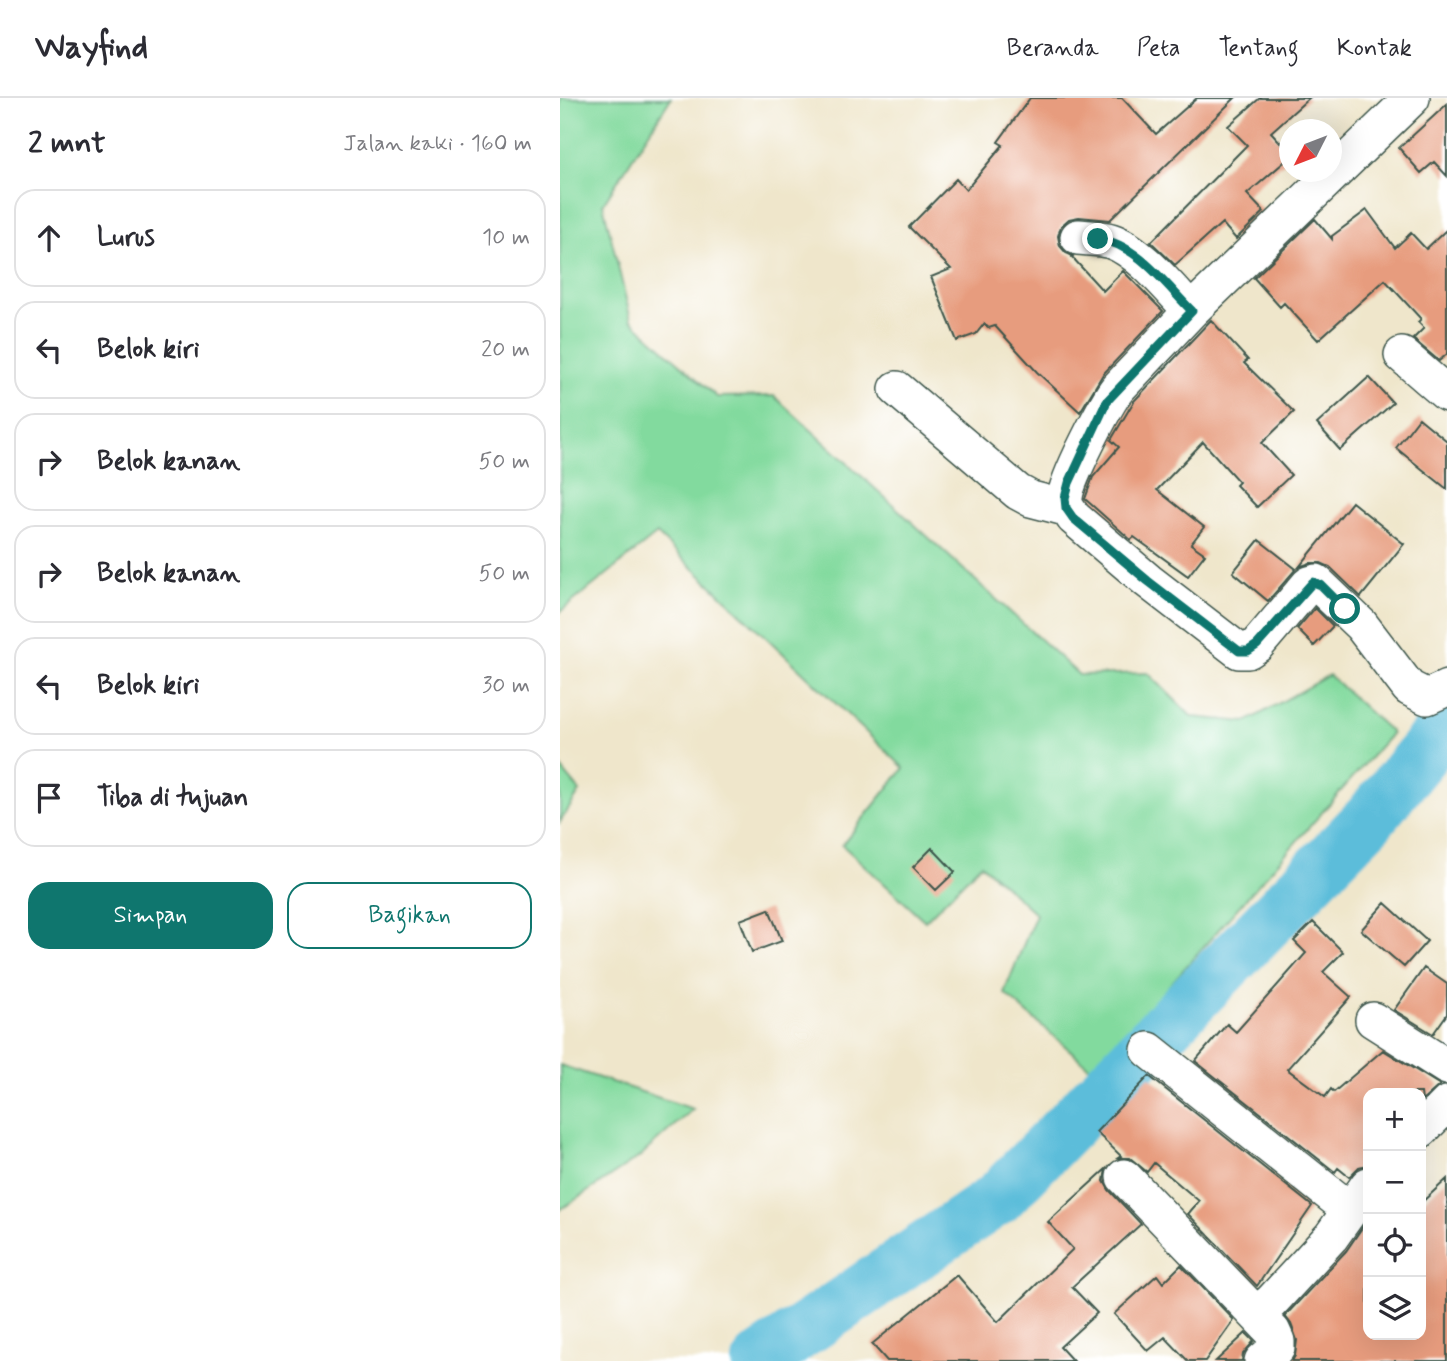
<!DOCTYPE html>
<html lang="id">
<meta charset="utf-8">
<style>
:root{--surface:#fff;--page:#f7f7f7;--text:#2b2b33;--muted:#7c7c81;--line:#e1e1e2;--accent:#0f766e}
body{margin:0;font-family:Mynerve,sans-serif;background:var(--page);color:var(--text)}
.controls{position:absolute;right:21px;bottom:21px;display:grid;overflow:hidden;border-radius:14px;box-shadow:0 7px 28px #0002}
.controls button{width:63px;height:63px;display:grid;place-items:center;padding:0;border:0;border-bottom:2px solid var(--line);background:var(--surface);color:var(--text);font:35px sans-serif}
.compass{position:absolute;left:719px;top:21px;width:63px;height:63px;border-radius:50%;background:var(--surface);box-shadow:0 7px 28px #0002;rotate:228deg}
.stop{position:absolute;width:21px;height:21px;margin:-16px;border:5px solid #0f766e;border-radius:50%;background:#fff}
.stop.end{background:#0f766e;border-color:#fff;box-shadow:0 2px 7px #0008}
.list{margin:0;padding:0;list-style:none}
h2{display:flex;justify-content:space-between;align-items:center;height:91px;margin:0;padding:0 28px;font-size:30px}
h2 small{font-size:23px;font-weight:400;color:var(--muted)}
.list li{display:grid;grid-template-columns:46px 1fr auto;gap:21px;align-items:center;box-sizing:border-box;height:98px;margin:0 14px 14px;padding:0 14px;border:2px solid var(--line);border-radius:21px}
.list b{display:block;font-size:26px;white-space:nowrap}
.list em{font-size:23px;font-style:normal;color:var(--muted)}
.actions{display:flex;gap:14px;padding:21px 28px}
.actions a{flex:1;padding:16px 0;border:2px solid var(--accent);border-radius:21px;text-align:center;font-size:24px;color:var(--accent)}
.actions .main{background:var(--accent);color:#fff}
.icon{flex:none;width:38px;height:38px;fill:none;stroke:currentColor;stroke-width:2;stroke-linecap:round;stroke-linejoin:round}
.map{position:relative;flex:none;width:887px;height:1263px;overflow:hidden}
header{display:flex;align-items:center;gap:42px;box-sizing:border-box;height:98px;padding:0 35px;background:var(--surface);border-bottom:2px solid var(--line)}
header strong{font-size:33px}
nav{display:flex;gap:38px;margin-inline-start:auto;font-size:24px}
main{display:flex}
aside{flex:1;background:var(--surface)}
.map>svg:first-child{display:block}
.green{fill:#82da9e;stroke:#508c69;stroke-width:2}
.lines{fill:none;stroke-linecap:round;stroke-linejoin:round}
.river{stroke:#5cbdda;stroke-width:54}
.building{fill:#e79c7e}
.street-casing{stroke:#3e564b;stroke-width:38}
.street{stroke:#fff;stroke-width:35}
.route{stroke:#0f766e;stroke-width:9}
</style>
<header>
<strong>Wayfind</strong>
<nav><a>Beranda</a><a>Peta</a><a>Tentang</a><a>Kontak</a></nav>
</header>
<main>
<aside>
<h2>2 mnt<small>Jalan kaki · 160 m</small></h2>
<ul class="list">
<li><svg class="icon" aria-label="ahead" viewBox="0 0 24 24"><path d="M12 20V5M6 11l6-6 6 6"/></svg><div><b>Lurus</b></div><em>10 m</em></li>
<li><svg class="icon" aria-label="left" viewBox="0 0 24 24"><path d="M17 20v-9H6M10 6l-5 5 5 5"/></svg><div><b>Belok kiri</b></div><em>20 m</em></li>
<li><svg class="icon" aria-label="right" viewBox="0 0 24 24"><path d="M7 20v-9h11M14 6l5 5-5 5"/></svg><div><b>Belok kanan</b></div><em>50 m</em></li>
<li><svg class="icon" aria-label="right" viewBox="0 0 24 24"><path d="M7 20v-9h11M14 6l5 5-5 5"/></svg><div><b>Belok kanan</b></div><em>50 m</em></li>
<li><svg class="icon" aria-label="left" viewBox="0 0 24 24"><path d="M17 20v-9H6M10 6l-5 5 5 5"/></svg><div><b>Belok kiri</b></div><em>30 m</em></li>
<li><svg class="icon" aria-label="arrive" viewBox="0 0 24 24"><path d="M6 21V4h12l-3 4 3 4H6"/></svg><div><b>Tiba di tujuan</b></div></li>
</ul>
<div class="actions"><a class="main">Simpan</a><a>Bagikan</a></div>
</aside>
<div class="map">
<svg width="887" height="1263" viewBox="0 0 887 1263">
<rect width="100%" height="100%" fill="#fff"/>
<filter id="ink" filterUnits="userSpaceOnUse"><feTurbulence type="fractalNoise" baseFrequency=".0143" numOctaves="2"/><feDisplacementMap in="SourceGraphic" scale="14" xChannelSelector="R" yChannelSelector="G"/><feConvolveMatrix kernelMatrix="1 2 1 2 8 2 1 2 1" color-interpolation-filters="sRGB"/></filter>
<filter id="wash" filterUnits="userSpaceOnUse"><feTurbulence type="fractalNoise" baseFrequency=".00686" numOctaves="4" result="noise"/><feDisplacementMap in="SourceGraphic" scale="28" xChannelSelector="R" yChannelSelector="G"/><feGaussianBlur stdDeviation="1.57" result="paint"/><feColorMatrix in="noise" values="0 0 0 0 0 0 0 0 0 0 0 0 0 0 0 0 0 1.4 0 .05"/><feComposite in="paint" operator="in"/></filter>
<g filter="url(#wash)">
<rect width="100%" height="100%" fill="#efe6cb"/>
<!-- green -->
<path class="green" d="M 0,0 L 111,0 L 43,106 L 71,222 L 157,299 L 214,298 L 519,577 L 588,575 L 632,619 L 686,624 L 769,577 L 832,635 L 534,973 L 444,895 L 476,816 L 421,766 L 365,823 L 282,747 L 344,670 L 97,436 L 0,514 Z
M 0,669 L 20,693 L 0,724 Z
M 0,967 L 133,1011 L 78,1060 L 0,1112 Z"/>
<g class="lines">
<!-- river -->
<path class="river" d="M 199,1263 L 437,1101 L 809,721 L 887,626"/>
</g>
<g id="blocks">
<!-- building -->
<path class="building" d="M 470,0 L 562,0 L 596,36 L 637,0 L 675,0 L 550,122 L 519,119 L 509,121 L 501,128 L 498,138 L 500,148 L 506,155 L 513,158 L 512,159 L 543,193 L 563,173 L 603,213 L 543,276 L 520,314 L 477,274 L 435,228 L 429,230 L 424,226 L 416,236 L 397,243 L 371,179 L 391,171 L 349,129 L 396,81 L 406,92 L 443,47 L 438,44 Z
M 700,0 L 749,0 L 711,34 L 730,55 L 730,59 L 687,96 L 704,114 L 676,141 L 662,125 L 615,167 L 591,144 L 687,47 L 668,28 Z
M 887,6 L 887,78 L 874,64 L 861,75 L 839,50 Z
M 807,112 L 835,150 L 851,135 L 866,151 L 887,131 L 887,256 L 879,263 L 853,241 L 864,230 L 858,224 L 861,221 L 825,182 L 758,242 L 724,205 L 720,209 L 694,180 L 755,121 L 772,141 L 772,138 Z
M 651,222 L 688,262 L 684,265 L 734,314 L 702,345 L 731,377 L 697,409 L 676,387 L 679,384 L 643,344 L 597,392 L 644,429 L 631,446 L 645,456 L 628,478 L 574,439 L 571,442 L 525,401 L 533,379 L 559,349 L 551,342 L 574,303 Z
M 809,279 L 833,305 L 780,352 L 757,326 Z
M 859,320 L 887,343 L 887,391 L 836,350 Z
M 792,404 L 844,446 L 801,499 L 770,469 L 761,465 L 750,465 L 739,469 Z
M 699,442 L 736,471 L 708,503 L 673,474 Z
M 755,510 L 773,528 L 754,548 L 737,531 Z
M 372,750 L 395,774 L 376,792 L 353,769 Z
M 825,805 L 867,843 L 844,869 L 801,832 Z
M 209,811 L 222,843 L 192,854 L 180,822 Z
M 753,824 L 783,854 L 763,874 L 791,899 L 727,971 L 765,999 L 771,991 L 774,994 L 823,952 L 880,987 L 862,1003 L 861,995 L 808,995 L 808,1067 L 799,1069 L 789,1079 L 778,1070 L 775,1074 L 635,963 L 667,926 L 676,934 L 746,855 L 734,843 Z
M 864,870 L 887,886 L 887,916 L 873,936 L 834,912 Z
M 589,978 L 752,1108 L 697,1188 L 628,1116 L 639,1103 L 594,1065 L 587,1074 L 570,1060 L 558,1060 L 561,1058 L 536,1034 Z
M 546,1071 L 544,1083 L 549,1092 L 581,1126 L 512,1189 L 537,1215 L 500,1249 L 513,1263 L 327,1263 L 312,1246 L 397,1177 L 438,1224 L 513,1151 L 488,1124 Z
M 887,1081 L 887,1263 L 732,1263 L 735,1258 L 737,1242 L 731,1226 L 725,1218 L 786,1153 L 808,1121 L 808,1237 L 861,1237 L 861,1105 Z
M 621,1167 L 674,1222 L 645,1263 L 628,1263 L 605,1239 L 588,1253 L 554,1216 L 597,1177 L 603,1185 Z
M 686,1235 L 694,1243 L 683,1256 L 682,1263 L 656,1263 Z"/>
</g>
</g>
<g filter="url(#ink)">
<use href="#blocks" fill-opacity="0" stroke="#3e564b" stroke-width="2"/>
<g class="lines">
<!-- street casing -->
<g class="street-casing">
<path id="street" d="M 852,0 L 631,213 L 558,290 C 546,305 506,382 505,400 C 504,408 509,413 514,420 L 588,483 L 679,553 L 688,553 L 697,547 L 749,486 L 756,484 L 801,527 L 849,590 L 867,599 L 887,590
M 518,139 C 528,140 542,140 551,143 C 579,152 611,192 631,213
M 842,257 L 887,296
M 337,291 L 458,394 L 471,401 L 506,410
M 813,922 L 887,969
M 589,952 L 790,1112
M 861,1032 L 887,1006
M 564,1079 L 713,1234 L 717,1243 L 717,1250 L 702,1263
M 697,1215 L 711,1204 L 771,1139 L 808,1087"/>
</g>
<!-- street -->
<use href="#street" class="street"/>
</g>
</g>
<g class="lines" filter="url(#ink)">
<!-- route -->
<path class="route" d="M 538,141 C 576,145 606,187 632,213 L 547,303 L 509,385 L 505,400 L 506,410 L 513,420 L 588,483 L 679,553 L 688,553 L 697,547 L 753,484 L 761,487 L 785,511"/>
</g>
</svg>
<div class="controls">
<button>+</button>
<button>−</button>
<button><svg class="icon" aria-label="locate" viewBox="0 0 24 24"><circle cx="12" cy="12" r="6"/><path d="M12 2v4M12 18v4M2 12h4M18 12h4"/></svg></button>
<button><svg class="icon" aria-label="layers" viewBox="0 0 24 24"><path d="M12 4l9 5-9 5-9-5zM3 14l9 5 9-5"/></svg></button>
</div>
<svg class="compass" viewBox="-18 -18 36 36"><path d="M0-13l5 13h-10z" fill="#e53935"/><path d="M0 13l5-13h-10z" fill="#7c7c81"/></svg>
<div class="stop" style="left:785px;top:511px"></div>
<div class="stop end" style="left:538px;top:141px"></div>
</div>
</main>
